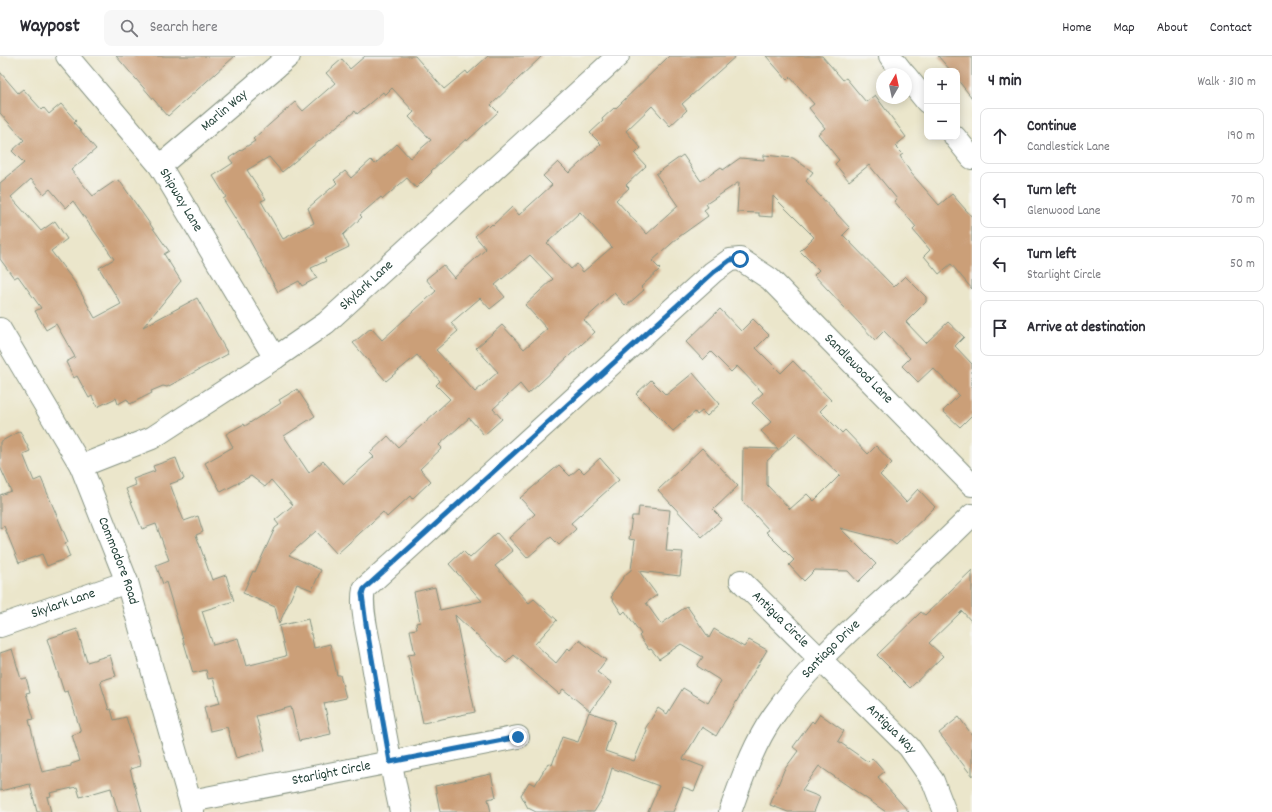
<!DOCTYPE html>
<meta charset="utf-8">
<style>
:root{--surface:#fff;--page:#f7f7f7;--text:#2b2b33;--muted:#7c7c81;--line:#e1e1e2}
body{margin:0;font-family:Dekko,sans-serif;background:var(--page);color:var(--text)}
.controls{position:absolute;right:12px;top:12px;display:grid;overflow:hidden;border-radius:8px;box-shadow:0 2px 10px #0003}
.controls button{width:36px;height:36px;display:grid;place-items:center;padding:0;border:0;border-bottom:1px solid var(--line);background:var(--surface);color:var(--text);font:20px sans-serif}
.compass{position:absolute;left:876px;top:12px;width:36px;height:36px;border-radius:50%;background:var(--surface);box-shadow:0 2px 10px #0003;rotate:9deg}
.stop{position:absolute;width:12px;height:12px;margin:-9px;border:3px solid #1f6fb2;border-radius:50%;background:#fff}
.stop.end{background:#1f6fb2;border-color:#fff;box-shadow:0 1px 4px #0008}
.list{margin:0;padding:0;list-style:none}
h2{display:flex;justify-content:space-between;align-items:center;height:52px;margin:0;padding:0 16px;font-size:17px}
h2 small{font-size:13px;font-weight:400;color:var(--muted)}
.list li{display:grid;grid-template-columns:26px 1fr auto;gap:12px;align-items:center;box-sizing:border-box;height:56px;margin:0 8px 8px;padding:0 8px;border:1px solid var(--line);border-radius:8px}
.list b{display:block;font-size:15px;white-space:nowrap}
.list p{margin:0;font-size:13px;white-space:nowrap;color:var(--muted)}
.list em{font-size:13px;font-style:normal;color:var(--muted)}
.icon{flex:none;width:22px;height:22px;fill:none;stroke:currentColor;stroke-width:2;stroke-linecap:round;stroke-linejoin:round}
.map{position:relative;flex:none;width:972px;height:756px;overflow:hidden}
header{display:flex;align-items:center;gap:24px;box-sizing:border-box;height:56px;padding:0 20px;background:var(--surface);border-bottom:1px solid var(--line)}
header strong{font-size:19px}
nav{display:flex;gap:22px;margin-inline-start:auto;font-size:14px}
.search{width:280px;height:36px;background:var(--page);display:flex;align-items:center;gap:10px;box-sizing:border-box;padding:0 14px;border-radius:8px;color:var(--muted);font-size:15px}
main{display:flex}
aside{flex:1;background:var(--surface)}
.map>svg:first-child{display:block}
.building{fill:#cb9f78;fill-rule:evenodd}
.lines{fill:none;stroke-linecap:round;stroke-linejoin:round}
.minor-casing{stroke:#859280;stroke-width:24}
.minor{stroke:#fff;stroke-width:22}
.route{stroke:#1f6fb2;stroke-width:5}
.labels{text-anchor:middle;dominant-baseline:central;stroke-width:3.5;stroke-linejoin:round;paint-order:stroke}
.street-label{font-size:14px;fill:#1f3d34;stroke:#f6f6f2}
</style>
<header>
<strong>Waypost</strong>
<div class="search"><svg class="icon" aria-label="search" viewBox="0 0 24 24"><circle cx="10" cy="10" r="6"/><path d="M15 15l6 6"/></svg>Search here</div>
<nav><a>Home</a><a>Map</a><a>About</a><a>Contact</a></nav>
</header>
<main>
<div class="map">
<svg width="972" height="756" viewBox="0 0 972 756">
<rect width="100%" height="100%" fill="#f6f6f2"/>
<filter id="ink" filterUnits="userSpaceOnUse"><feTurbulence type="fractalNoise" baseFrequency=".025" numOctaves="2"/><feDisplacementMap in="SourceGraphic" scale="8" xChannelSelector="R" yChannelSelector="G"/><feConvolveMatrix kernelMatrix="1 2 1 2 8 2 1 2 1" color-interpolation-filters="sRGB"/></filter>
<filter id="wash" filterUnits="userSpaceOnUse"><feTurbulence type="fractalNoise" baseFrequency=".012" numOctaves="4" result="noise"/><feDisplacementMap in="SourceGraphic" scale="16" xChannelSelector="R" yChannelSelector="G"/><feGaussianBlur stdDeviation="0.9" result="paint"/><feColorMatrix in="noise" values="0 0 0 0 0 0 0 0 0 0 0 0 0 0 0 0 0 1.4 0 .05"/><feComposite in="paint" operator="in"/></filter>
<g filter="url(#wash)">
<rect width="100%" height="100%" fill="#ebe6cb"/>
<g id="blocks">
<!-- building -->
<path class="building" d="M 116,0 L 235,0 L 168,60 Z
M 365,0 L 415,0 L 444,33 L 466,15 L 468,18 L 488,0 L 542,0 L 491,49 L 498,56 L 467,85 L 466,83 L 431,115 L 432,116 L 416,132 L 407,122 L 383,143 L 381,141 L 360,159 L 362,161 L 343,179 L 349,191 L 324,203 L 326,205 L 311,212 L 317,222 L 302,230 L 299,225 L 278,236 L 244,174 L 243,175 L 223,143 L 226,141 L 213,120 L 233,107 L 229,102 L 255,85 L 253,83 L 295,46 L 303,55 L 335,27 L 326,17 L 342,3 L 350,13 ZM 392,32 L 414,56 L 409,61 L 431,84 L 410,102 L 397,88 L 375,108 L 371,104 L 351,122 L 345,115 L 334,124 L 337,127 L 308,152 L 314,167 L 283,183 L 261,145 L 266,143 L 247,114 L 269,101 L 282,116 L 355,55 L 357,58 L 383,36 L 385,39 Z
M 669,0 L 736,0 L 682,48 L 687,54 L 670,70 L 652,50 L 626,75 L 641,92 L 635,98 L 646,110 L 626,129 L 629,132 L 616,144 L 647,178 L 678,150 L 656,118 L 683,99 L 701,125 L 721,111 L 723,114 L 740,102 L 764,104 L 764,99 L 793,102 L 813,116 L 806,125 L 850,172 L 843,179 L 894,231 L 905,220 L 926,241 L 926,246 L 906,266 L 926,287 L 948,266 L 964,281 L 955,290 L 972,308 L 972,359 L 960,371 L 943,355 L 959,339 L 933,312 L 918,326 L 902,310 L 910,302 L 884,275 L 875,284 L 814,219 L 819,214 L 800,195 L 814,181 L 773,140 L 772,161 L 759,160 L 759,157 L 737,156 L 739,126 L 706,148 L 708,151 L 704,154 L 708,160 L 680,180 L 652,205 L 660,213 L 641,231 L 644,234 L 626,250 L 614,237 L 584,264 L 595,276 L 528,338 L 520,328 L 493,353 L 502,363 L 484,379 L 469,362 L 439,389 L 442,392 L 420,413 L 431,425 L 412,443 L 410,440 L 387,461 L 383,456 L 337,498 L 316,475 L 289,499 L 321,514 L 312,534 L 297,528 L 279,568 L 275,551 L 243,537 L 253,515 L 255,516 L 275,472 L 279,469 L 275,464 L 293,449 L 271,424 L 265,431 L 251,420 L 221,436 L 205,407 L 233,391 L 226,378 L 244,368 L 245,370 L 281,347 L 279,344 L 297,333 L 315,360 L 284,380 L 309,417 L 323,405 L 344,428 L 374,401 L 370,397 L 388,380 L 398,391 L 450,343 L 436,329 L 440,325 L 417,299 L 386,325 L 353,287 L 371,272 L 382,284 L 436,235 L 426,223 L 443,209 L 454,222 L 486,193 L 475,180 L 487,169 L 489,171 L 492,168 L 493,169 L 512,151 L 519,159 L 552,129 L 543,120 L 558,106 L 569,117 L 601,88 L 590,77 L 603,65 L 602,63 L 614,52 L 615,53 ZM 580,156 L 612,191 L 583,216 L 577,208 L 571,213 L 547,187 ZM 530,199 L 553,223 L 525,249 L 547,273 L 524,293 L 502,269 L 476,292 L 498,316 L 475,336 L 436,294 L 458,275 L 451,267 L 480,242 L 490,253 L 505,241 L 495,229 Z
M 766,0 L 822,0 L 843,24 L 846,22 L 866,46 L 875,39 L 906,81 L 895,90 L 903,98 L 900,100 L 911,117 L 939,149 L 952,138 L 972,161 L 972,233 L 951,208 L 939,218 L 924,200 L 930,194 L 913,174 L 916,171 L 894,145 L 897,143 L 869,109 L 849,125 L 835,108 L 839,104 L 818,78 L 825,72 L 809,52 L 814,48 L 790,21 L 787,24 Z
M 938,0 L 972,0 L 972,42 L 957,23 L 957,15 L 951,15 Z
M 0,16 L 18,37 L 23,33 L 42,54 L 44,52 L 49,58 L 61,48 L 76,65 L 74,67 L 96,93 L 71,114 L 93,140 L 115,125 L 116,126 L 119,124 L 169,195 L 164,198 L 181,225 L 143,271 L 197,242 L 228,298 L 167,331 L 163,330 L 151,335 L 152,337 L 130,348 L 127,343 L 118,348 L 116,342 L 97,351 L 92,340 L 89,342 L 77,320 L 74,322 L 66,306 L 75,301 L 56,268 L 46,274 L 35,255 L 41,252 L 18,220 L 14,222 L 0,203 L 0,127 L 24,107 L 12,95 L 24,84 L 0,57 ZM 31,123 L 44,138 L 50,133 L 66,152 L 73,145 L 114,203 L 99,212 L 121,248 L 95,262 L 76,228 L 51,195 L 67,183 L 55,165 L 41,175 L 11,141 Z
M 720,253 L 741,275 L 753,263 L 769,279 L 756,292 L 781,317 L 793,305 L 831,344 L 820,355 L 842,377 L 845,374 L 868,398 L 876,390 L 892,407 L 880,419 L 906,446 L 918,433 L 935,451 L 896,489 L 891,485 L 840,472 L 876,508 L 858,526 L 848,515 L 815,514 L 804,525 L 789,509 L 794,504 L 766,476 L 769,474 L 742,445 L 743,392 L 778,393 L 761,375 L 771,366 L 752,347 L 763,337 L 737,310 L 731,316 L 711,296 L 703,304 L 686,286 ZM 796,377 L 840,419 L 814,445 L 807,438 L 790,453 L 767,429 L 767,405 Z
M 693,317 L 720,348 L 707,360 L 702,355 L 697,359 L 695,356 L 673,375 L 636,338 L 651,324 L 666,339 Z
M 20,375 L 30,395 L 23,398 L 34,425 L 41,422 L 68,486 L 65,488 L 70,501 L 47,510 L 42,498 L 19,507 L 4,470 L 0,472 L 0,439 L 11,435 L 0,411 L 0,386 Z
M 702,392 L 738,430 L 713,454 L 722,463 L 702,481 L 658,434 Z
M 176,402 L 184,423 L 170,428 L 184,465 L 198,460 L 203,476 L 196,479 L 212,524 L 226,519 L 234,545 L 202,555 L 213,589 L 238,582 L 246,610 L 286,600 L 279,570 L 308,563 L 314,592 L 330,588 L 337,619 L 340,619 L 346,642 L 324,647 L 331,678 L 299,685 L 291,651 L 256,660 L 265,694 L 236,702 L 227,671 L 210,675 L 204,651 L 220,647 L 213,622 L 208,623 L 206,614 L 193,617 L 166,526 L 163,528 L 156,509 L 169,504 L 156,468 L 142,473 L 126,433 L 136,429 L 133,423 L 155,415 L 153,410 Z
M 600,402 L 619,424 L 571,467 L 576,473 L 559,489 L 551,481 L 527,502 L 509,482 L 535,458 L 520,442 L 559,409 L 570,420 L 579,412 L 584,417 Z
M 639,451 L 670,454 L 666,495 L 683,496 L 680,520 L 639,515 L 657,539 L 646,547 L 661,568 L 687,550 L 709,582 L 714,573 L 744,591 L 749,584 L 767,594 L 716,680 L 702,671 L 683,703 L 704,711 L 694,735 L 683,731 L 673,756 L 648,756 L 659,730 L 612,712 L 604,740 L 594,756 L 536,756 L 528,752 L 521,739 L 529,726 L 535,729 L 548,707 L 552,709 L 562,681 L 578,686 L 589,656 L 615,665 L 605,695 L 634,705 L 647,674 L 645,673 L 658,652 L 667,658 L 683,632 L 708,647 L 721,625 L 697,610 L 703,601 L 681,588 L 659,603 L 651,593 L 649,594 L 639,580 L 641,578 L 625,555 L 622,558 L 611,541 L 613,539 L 612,537 L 626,518 L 631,514 L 635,484 L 629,483 L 632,460 L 638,460 Z
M 497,477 L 513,495 L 495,510 L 529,547 L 534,543 L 557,564 L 535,588 L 556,607 L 568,592 L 570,594 L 579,584 L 606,604 L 597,616 L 612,627 L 590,655 L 563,633 L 559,638 L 514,599 L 506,607 L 455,559 L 475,656 L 423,667 L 408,599 L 415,598 L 410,574 L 417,573 L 416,567 L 420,566 L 414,536 L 435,531 L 440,554 L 482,545 L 449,508 L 463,495 L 470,502 Z
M 972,514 L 972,566 L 962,555 L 929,587 L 943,600 L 910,632 L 877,599 L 921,556 L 925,559 Z
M 77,573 L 87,606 L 110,599 L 116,620 L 100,625 L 109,654 L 111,653 L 114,664 L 126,661 L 141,710 L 130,713 L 142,756 L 118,756 L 111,732 L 80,741 L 77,731 L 50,737 L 51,740 L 47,741 L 51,756 L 37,756 L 30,728 L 0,735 L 0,597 L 12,593 L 21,623 L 26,622 L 30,636 L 26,637 L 34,663 L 29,664 L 42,716 L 71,710 L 71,708 L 80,705 L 72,679 L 81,676 L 68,635 L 64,636 L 47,583 Z
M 820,658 L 844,675 L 838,685 L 868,706 L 872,702 L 884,716 L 878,721 L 909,756 L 886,756 L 819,710 L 802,734 L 820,741 L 814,756 L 788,756 L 770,749 L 784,714 L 798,695 L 793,691 L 812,665 L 814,667 Z
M 959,661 L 972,679 L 972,720 L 939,677 Z
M 491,718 L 496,741 L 488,743 L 491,756 L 440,756 L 435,730 Z"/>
</g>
</g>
<g filter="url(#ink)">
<use href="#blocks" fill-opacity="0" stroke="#859280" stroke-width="1"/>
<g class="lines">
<!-- minor casing -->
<g class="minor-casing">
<g id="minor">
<path id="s1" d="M 67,0 L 160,110 L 275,302"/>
<path d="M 890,0 L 904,18"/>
<path d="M 906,20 L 927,46"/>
<path d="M 955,81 L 972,102"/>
<path id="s2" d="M 160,110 L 289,0"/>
<path id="s3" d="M 0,273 L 81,410 L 127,526 L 193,756"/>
<path id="s4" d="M 81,410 L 152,382 L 275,302 L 326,267 L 618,0"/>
<path id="s5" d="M 741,525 L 909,691 L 933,725 L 945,756"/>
<path id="s6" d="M 0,570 L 127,526"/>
<path id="s7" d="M 191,745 L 518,681"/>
<path id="s8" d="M 401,756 C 389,703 380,650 371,597 C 368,579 360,551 364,533 L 713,216 L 730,204 L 740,203 L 770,223 L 972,429"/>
<path id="s9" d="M 730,756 C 742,723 753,689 774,659 C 806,613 845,579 886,541 C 915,514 944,487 972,459"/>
</g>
</g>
<!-- minor -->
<use href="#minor" class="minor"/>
</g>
</g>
<g class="lines" filter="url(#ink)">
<!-- route -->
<path class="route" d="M 518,681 L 390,706 L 366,568 L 362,538 L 364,533 L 714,216 L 730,204 L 740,203"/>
</g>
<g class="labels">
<!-- street labels -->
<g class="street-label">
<text stroke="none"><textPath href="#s2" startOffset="85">Marlin Way</textPath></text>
<text stroke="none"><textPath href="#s1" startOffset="184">Shipway Lane</textPath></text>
<text stroke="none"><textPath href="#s4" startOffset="340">Skylark Lane</textPath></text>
<text stroke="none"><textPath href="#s8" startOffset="891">Sandlewood Lane</textPath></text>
<text stroke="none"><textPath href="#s3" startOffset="261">Commodore Road</textPath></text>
<text stroke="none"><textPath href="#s6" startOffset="67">Skylark Lane</textPath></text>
<text stroke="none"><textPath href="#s5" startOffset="55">Antigua Circle</textPath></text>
<text stroke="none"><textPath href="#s9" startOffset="194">Santiago Drive</textPath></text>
<text stroke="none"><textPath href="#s5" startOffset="211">Antigua Way</textPath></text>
<text stroke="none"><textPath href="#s7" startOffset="143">Starlight Circle</textPath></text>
</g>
</g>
</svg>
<div class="controls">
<button>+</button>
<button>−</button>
</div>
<svg class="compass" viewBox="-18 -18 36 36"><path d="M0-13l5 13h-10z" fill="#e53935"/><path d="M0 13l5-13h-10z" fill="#7c7c81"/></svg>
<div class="stop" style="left:740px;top:203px"></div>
<div class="stop end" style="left:518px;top:681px"></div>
</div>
<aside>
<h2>4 min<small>Walk · 310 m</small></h2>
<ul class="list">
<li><svg class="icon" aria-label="ahead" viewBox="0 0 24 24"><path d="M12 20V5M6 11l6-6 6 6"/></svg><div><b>Continue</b><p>Candlestick Lane</p></div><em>190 m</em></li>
<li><svg class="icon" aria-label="left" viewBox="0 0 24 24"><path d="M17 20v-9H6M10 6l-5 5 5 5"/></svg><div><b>Turn left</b><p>Glenwood Lane</p></div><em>70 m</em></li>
<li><svg class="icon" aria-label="left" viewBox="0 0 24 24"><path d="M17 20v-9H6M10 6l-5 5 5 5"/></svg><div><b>Turn left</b><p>Starlight Circle</p></div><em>50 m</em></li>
<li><svg class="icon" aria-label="arrive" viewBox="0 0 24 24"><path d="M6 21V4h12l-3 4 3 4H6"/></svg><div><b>Arrive at destination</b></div></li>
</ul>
</aside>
</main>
